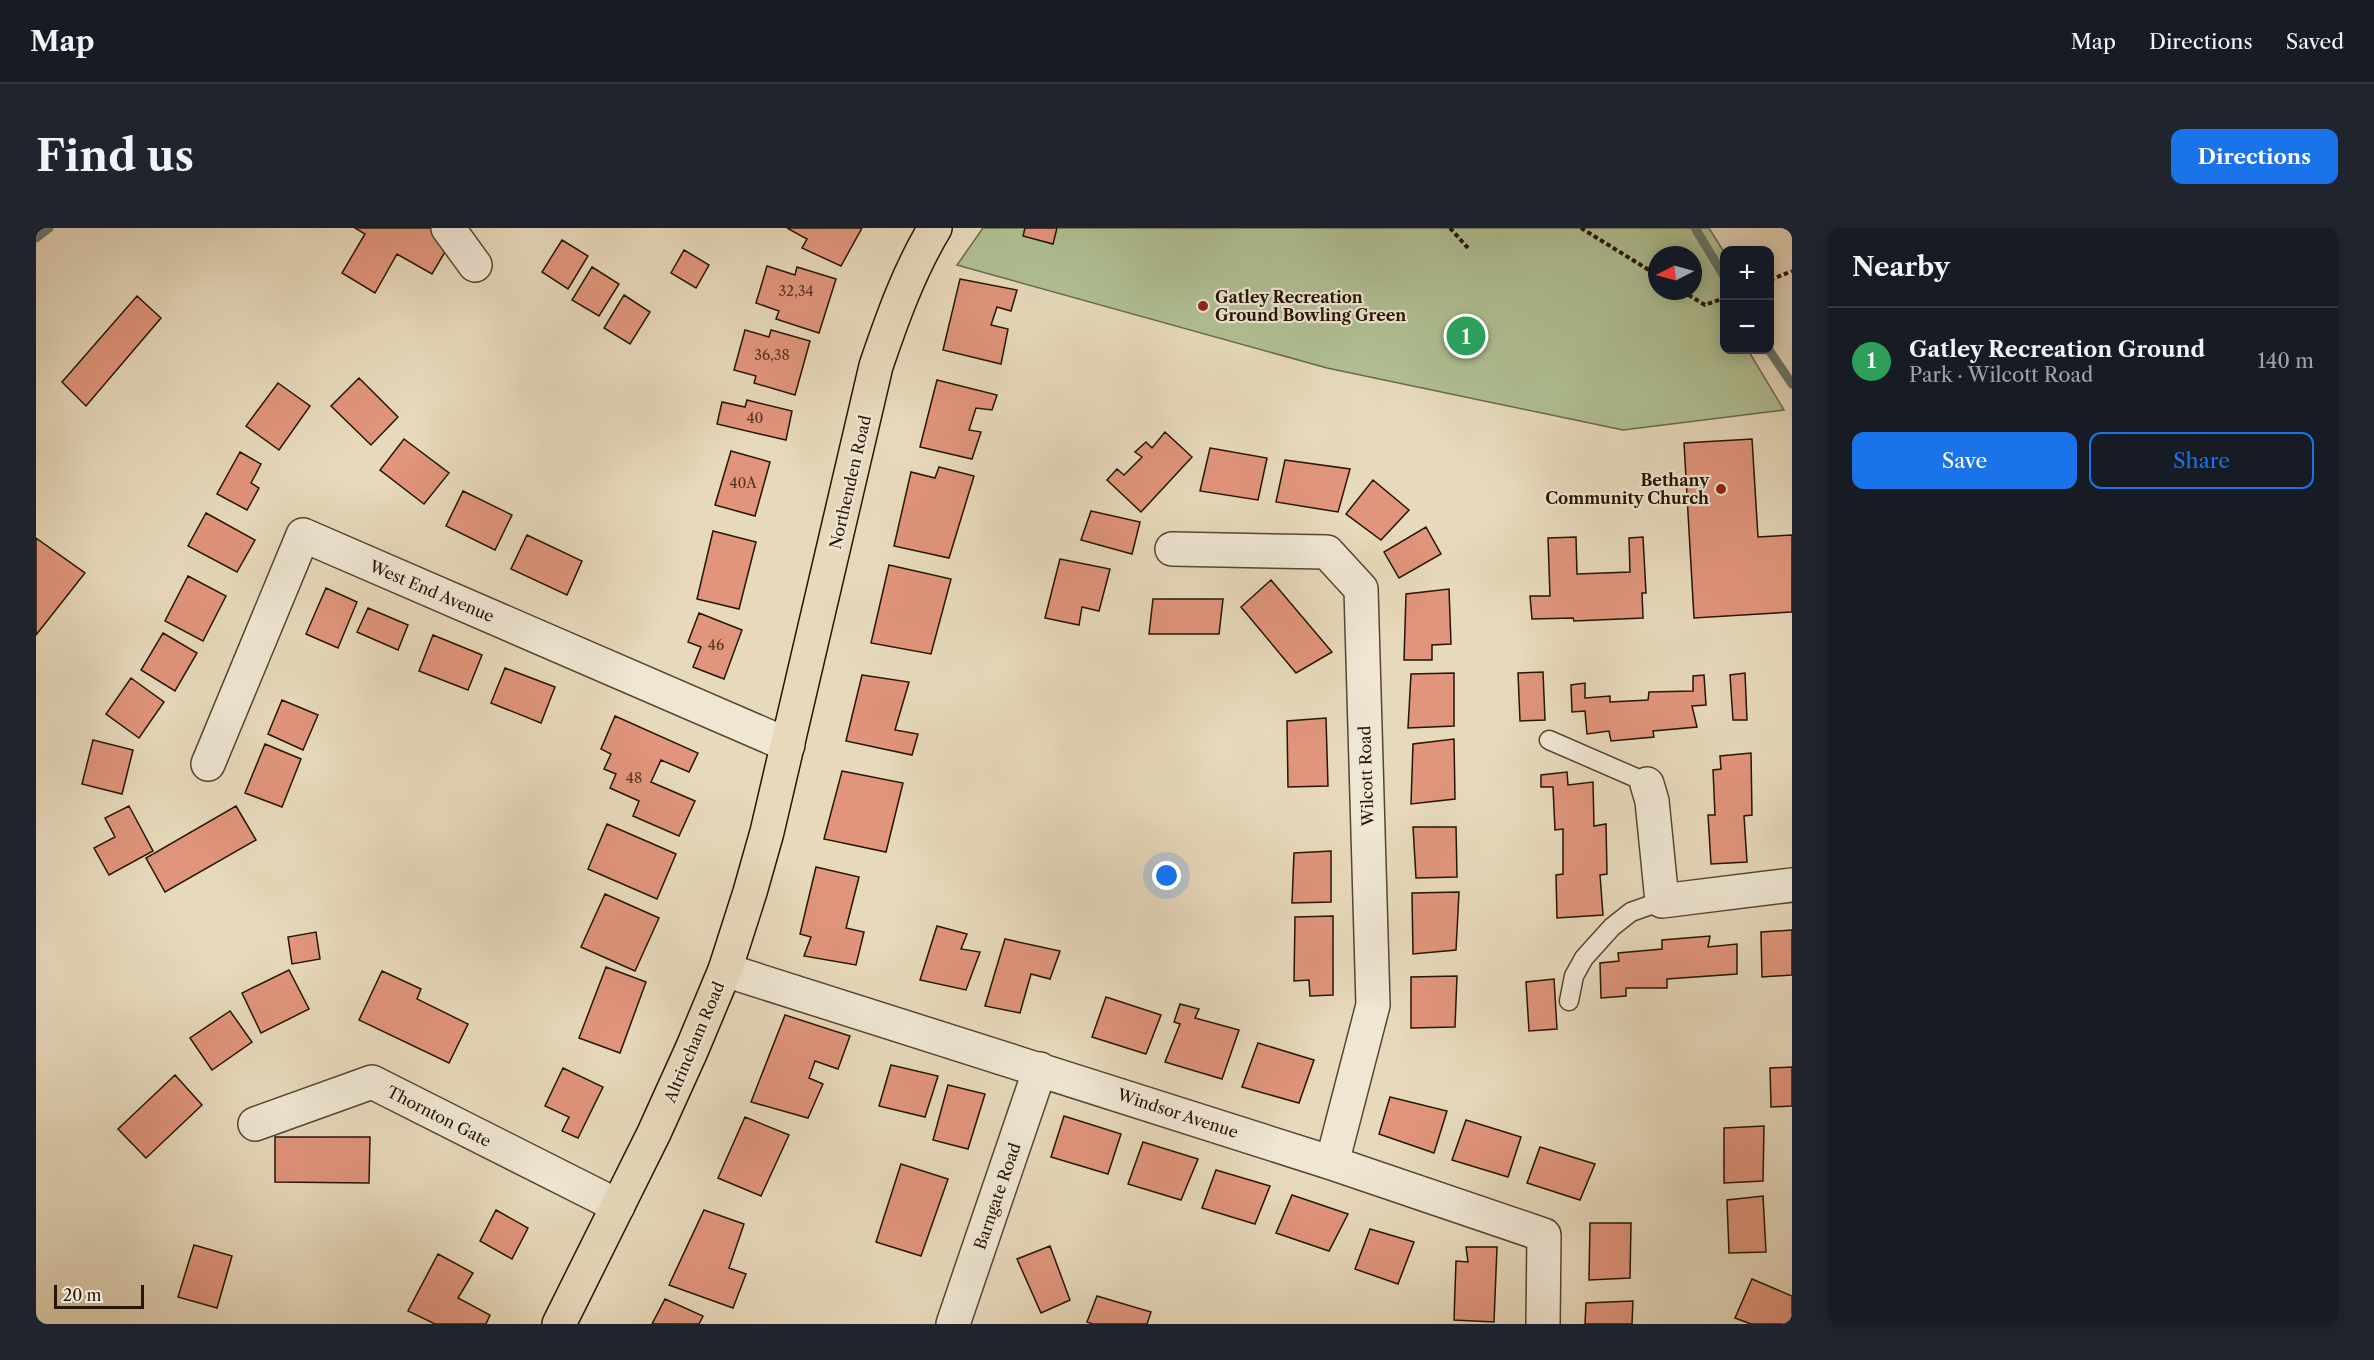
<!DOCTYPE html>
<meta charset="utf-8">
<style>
:root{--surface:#171b24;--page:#20242c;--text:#f1f3f6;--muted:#9ea1a6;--line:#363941;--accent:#1a73e8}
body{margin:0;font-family:"Libre Caslon Text",serif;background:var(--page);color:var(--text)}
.controls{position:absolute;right:18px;top:18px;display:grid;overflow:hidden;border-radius:12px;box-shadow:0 3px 15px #0003}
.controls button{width:54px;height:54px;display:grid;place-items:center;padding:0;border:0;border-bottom:2px solid var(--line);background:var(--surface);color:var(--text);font:30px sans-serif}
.compass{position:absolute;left:1612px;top:18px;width:54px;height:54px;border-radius:50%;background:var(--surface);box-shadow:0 3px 15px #0003;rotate:264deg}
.scale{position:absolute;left:18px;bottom:15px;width:90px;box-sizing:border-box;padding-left:6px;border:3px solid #251503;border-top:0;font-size:16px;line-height:21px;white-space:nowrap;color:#251503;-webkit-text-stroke:4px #efe6d3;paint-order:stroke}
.you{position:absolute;left:1131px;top:648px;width:21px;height:21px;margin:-15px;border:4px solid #fff;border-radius:50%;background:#1a73e8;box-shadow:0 0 0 9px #1a73e833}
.badge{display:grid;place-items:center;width:39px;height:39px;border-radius:50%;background:var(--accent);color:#fff;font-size:20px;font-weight:700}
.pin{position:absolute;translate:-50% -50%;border:3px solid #fff;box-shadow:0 2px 6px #0006}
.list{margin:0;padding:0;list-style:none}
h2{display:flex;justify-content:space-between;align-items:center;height:78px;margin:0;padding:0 24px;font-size:26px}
h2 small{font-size:20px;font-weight:400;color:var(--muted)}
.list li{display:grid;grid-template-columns:39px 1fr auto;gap:18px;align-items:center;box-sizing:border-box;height:108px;padding:0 24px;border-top:2px solid var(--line)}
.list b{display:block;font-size:22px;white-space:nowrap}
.list p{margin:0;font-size:20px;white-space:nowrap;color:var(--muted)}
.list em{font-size:20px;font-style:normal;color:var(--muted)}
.actions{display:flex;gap:12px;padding:18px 24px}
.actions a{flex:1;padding:14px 0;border:2px solid var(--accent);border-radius:12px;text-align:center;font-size:21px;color:var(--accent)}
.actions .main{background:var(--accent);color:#fff}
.map{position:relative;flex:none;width:1756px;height:1096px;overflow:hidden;border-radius:12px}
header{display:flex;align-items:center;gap:36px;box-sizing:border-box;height:84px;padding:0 30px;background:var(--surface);border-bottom:2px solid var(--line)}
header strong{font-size:28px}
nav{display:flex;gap:33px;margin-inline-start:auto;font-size:21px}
.intro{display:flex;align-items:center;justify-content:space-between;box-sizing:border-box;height:144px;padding:0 36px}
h1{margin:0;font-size:42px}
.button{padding:15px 27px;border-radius:12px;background:var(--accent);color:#fff;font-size:21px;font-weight:700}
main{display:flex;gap:36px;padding:0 36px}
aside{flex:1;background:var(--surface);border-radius:12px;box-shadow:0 3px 15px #0003}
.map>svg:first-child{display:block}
.green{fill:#b0c094;stroke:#6a6a4c;stroke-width:1.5;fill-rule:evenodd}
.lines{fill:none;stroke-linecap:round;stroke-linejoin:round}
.stream{stroke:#69786b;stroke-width:9}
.building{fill:#e1957c;stroke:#251503;stroke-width:1.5}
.lane-casing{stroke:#564631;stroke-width:21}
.street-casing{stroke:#564631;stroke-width:36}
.primary-casing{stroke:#251503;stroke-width:36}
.path{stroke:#251503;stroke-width:4;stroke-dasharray:4.5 3;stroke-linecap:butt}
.lane{stroke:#efe6d3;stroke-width:18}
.street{stroke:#efe6d3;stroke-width:33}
.primary{stroke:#e7d9bc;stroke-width:33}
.poi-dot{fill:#8f2418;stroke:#efe6d3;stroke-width:2}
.labels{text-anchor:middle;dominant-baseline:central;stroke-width:4.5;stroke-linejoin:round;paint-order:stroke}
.number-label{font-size:14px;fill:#543521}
.poi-label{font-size:16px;font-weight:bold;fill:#251503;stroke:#efe6d3;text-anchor:start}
.street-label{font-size:16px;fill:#251503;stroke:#efe6d3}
</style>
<header>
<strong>Map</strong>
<nav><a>Map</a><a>Directions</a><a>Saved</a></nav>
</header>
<div class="intro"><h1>Find us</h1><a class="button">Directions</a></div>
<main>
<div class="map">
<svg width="1756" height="1096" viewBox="0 0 1756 1096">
<rect width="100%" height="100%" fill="#e7d9bc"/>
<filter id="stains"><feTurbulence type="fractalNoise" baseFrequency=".00333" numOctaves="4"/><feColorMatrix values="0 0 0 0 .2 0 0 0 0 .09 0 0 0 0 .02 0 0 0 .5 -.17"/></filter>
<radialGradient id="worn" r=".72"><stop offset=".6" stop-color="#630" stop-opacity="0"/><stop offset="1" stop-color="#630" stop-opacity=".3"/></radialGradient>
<!-- green -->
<path class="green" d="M 947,0 L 1673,0 L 1688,24 L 1688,122 L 1712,122 L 1748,182 L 1587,202 L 1291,140 L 921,37 ZM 1621,27 L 1657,27 L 1657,63 L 1621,63 Z"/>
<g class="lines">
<!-- stream -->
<path class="stream" d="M 1659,0 L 1688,48
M 0,10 L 13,0
M 1733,122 L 1756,156"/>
</g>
<!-- building -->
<path class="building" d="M 319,0 L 396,0 L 416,12 L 396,46 L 361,26 L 339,65 L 306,45 L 329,6 Z
M 751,0 L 826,0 L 805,38 L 766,20 L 771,11 Z
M 989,0 L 1021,0 L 1017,16 L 987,8 Z
M 526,12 L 552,28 L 532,61 L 506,44 Z
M 648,22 L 673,37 L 660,60 L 635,45 Z
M 731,38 L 759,47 L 761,39 L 800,51 L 783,105 L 740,91 L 743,83 L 720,75 Z
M 556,39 L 583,56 L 563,88 L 536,72 Z
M 924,51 L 981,62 L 975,83 L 961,79 L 955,97 L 972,101 L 965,136 L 907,122 Z
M 588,67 L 614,84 L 594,116 L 568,100 Z
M 101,68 L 125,90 L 50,178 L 26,154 Z
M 709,102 L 733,109 L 735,102 L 774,113 L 759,167 L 718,155 L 720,148 L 698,142 Z
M 323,150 L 362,189 L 335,217 L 295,178 Z
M 901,152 L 961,167 L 956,182 L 940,180 L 933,202 L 945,204 L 936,231 L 884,219 Z
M 242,155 L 274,178 L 243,222 L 210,198 Z
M 711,172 L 756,183 L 750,212 L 681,196 L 686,174 L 709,179 Z
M 1129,204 L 1156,229 L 1105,284 L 1071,252 L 1081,241 L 1088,247 L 1106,229 L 1099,224 L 1110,214 L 1116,220 Z
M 368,211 L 413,245 L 388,276 L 344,242 Z
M 1716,211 L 1722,309 L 1756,307 L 1756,384 L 1658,390 L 1648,215 Z
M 1174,220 L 1231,230 L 1222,272 L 1164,263 Z
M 695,223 L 734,234 L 719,288 L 679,277 Z
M 204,224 L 225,236 L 215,255 L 223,260 L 211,282 L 181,266 Z
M 1249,232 L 1314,241 L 1302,284 L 1240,274 Z
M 903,239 L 938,248 L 913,330 L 858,318 L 875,244 L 899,250 Z
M 1337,252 L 1373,282 L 1345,312 L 1310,286 Z
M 427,263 L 476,287 L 459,322 L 410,298 Z
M 1055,283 L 1104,294 L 1096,326 L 1045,312 Z
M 170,285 L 219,312 L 201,344 L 152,318 Z
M 1390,299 L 1405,326 L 1363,350 L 1348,324 Z
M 677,303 L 720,314 L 703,381 L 661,371 Z
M 491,307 L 546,333 L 531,367 L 475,341 Z
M 1540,309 L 1541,346 L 1594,344 L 1593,310 L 1607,309 L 1610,365 L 1606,365 L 1607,390 L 1538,393 L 1537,390 L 1496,391 L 1494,368 L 1514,368 L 1512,310 Z
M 0,310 L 49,345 L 0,407 Z
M 1024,331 L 1074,341 L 1063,383 L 1046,379 L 1043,397 L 1009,390 Z
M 853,337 L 915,351 L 895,426 L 835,415 Z
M 152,348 L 190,368 L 167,413 L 129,393 Z
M 1235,352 L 1296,424 L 1260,445 L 1205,379 Z
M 290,360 L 321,374 L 302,420 L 270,406 Z
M 1413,361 L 1415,416 L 1396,417 L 1396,432 L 1368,432 L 1370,366 Z
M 1117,371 L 1187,371 L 1183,406 L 1113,406 Z
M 332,380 L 372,397 L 362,422 L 321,404 Z
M 663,385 L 706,402 L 688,451 L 657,439 L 665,419 L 652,414 Z
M 127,405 L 161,425 L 139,463 L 105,442 Z
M 397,407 L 446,427 L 432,462 L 383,443 Z
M 469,440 L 519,459 L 505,495 L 455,475 Z
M 1507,444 L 1509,492 L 1484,493 L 1482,445 Z
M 1418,445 L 1418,498 L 1372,500 L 1375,446 Z
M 1709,445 L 1711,492 L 1697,492 L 1694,447 Z
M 826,447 L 873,454 L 859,502 L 882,506 L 876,527 L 810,513 Z
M 1668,447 L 1670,477 L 1656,478 L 1661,499 L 1617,503 L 1618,509 L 1575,513 L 1573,503 L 1551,506 L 1549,483 L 1536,484 L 1535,457 L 1549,455 L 1549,470 L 1574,468 L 1574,474 L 1612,472 L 1613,464 L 1657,463 L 1657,448 Z
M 95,450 L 128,474 L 103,510 L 70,486 Z
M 246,472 L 282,487 L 267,522 L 232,506 Z
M 579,488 L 662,525 L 653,544 L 625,532 L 615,554 L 659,573 L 643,608 L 597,588 L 603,573 L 574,560 L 580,546 L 568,541 L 575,526 L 565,521 Z
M 1290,490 L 1292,558 L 1252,559 L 1251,493 Z
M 1418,511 L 1419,571 L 1375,576 L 1377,516 Z
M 57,512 L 97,522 L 86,566 L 46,556 Z
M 229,516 L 265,531 L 246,579 L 209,565 Z
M 1715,525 L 1716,587 L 1708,588 L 1711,634 L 1675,636 L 1672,587 L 1679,587 L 1677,542 L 1685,541 L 1684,528 Z
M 806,543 L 867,555 L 850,624 L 788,611 Z
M 1531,544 L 1532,557 L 1557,554 L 1558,598 L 1570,596 L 1571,646 L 1564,647 L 1567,687 L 1521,690 L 1520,647 L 1527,646 L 1527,601 L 1519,602 L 1517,559 L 1505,559 L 1505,547 Z
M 93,578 L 117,623 L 73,647 L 58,620 L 79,609 L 69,590 Z
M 200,578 L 220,612 L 129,664 L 110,630 Z
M 571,596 L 640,626 L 621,671 L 552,641 Z
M 1377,599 L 1420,599 L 1421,649 L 1380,650 Z
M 1295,623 L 1295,674 L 1256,675 L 1258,625 Z
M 780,639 L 823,649 L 810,700 L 828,704 L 820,737 L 768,728 L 775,709 L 764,706 Z
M 1423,664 L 1420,722 L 1377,726 L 1376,665 Z
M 569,666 L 623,690 L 599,743 L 545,719 Z
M 1297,688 L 1297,767 L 1274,768 L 1273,752 L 1258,753 L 1259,689 Z
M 901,698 L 931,706 L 925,721 L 944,724 L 930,762 L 884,752 Z
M 1756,702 L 1756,747 L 1726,749 L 1725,704 Z
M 280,704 L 284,731 L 256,736 L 252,709 Z
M 1674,708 L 1672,719 L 1701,716 L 1701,746 L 1631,751 L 1631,760 L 1590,760 L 1590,768 L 1565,770 L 1564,735 L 1583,733 L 1582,725 L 1626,721 L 1626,712 Z
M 969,711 L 1024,723 L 1014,751 L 995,746 L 984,785 L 949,778 Z
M 570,739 L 610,754 L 584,825 L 543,810 Z
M 253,742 L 273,781 L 225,805 L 206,765 Z
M 346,743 L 385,761 L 381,771 L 432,796 L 413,835 L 323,792 Z
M 1421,748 L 1419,799 L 1375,800 L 1375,749 Z
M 1518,751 L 1521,801 L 1493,803 L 1490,754 Z
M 1070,769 L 1125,787 L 1110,826 L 1056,809 Z
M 1144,776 L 1163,781 L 1159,790 L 1203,802 L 1186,851 L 1129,834 L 1144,796 L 1138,794 Z
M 194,783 L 216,814 L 176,842 L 154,810 Z
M 749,787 L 814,808 L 802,841 L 779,833 L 773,850 L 787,856 L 772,890 L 715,874 Z
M 1222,815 L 1278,832 L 1263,875 L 1206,859 Z
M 855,837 L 902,848 L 889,889 L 843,878 Z
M 1756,839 L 1756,878 L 1735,879 L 1734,840 Z
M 527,840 L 567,859 L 542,910 L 526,903 L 533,889 L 509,878 Z
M 139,847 L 166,877 L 110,930 L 82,901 Z
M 912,857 L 949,866 L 932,921 L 897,912 Z
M 1354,869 L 1411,883 L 1398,925 L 1343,906 Z
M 1028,888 L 1085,906 L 1072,946 L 1015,929 Z
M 709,889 L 753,907 L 725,968 L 682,950 Z
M 1430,892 L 1485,909 L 1472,949 L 1416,932 Z
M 1728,898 L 1727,953 L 1688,955 L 1688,900 Z
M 239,909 L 334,909 L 333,955 L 239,954 Z
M 1107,914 L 1162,931 L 1145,972 L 1092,956 Z
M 1504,919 L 1559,936 L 1544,972 L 1491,955 Z
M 865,936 L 912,951 L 885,1028 L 840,1014 Z
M 1180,942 L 1234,958 L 1219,996 L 1166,980 Z
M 1256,967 L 1312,986 L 1293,1023 L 1240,1005 Z
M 1727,968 L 1730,1024 L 1693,1025 L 1691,972 Z
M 460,982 L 492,1000 L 476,1031 L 444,1013 Z
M 668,982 L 708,996 L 693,1040 L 710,1046 L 697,1080 L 633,1057 Z
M 1554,995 L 1595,995 L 1594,1050 L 1553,1052 Z
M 1334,1001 L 1378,1014 L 1362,1056 L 1319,1041 Z
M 158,1017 L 196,1028 L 181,1080 L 142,1069 Z
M 1014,1018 L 1034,1072 L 1005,1085 L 981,1031 Z
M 1430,1019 L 1461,1019 L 1458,1094 L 1418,1092 L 1420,1033 L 1432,1034 Z
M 402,1026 L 437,1045 L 422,1070 L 454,1087 L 450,1096 L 399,1096 L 372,1083 Z
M 1716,1051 L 1756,1068 L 1756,1096 L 1715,1096 L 1699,1090 Z
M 1061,1068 L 1115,1084 L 1111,1096 L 1057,1096 L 1051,1094 Z
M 629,1071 L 667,1088 L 663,1096 L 616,1096 Z
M 1597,1073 L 1596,1096 L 1549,1096 L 1550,1075 Z"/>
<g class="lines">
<!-- lane casing -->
<g class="lane-casing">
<path id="lane" d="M 1513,512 L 1605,552 L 1611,556
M 1533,773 L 1538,748 L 1548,730 L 1576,699 L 1595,684 L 1626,673"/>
</g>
<!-- street casing -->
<g class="street-casing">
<path id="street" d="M 412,0 L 439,37
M 1136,321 L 1291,324 L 1325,361 L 1337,777 L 1296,935
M 172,536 L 267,307 L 752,517
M 1611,556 L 1616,573 L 1626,673 L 1756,657
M 689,742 L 1296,935 L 1508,1007 L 1507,1096
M 219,896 L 336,854 L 582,978
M 917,1096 L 1004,841"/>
</g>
<!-- primary casing -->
<g class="primary-casing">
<path id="primary" d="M 523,1096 L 618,905 L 656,821 L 689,742 L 714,664 L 731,604 L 840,138 C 856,91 873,43 899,0"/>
</g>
<!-- path -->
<path class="path" d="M 1414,0 L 1432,20
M 1545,0 L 1621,47
M 1734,52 L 1756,43
M 1646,63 L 1669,77 L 1688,70"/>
<!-- lane -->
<use href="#lane" class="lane"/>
<!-- street -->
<use href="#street" class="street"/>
<!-- primary -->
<use href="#primary" class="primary"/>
</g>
<!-- markers -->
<g class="poi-dot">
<circle cx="1167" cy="78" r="6"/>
<circle cx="1685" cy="261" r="6"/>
</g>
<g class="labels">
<!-- number labels -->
<g class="number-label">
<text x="760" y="63">32,34</text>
<text x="736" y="127">36,38</text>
<text x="719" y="190">40</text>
<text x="707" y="255">40A</text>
<text x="680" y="417">46</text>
<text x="598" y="550">48</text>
</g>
<!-- poi labels -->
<g class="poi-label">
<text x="1179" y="69">Gatley Recreation<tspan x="1179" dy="18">Ground Bowling Green</tspan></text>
<text x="1673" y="252" text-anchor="end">Bethany<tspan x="1673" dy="18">Community Church</tspan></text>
</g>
<!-- street labels -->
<g class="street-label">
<text transform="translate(814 254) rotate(-77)">Northenden Road</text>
<text transform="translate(396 363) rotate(23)">West End Avenue</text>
<text transform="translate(1330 548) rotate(-92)">Wilcott Road</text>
<text transform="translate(658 814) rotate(-67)">Altrincham Road</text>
<text transform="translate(1142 885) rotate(18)">Windsor Avenue</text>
<text transform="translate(403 888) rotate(27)">Thornton Gate</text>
<text transform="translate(961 968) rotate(-71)">Barngate Road</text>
</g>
</g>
<rect width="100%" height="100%" filter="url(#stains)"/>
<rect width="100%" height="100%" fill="url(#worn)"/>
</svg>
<div class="controls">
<button>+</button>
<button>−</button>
</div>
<svg class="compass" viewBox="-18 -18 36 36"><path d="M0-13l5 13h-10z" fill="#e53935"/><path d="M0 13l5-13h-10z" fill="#9ea1a6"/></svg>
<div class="scale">20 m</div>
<div class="you"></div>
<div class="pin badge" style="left:1430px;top:108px;background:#2e9e5b">1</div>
</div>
<aside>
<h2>Nearby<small></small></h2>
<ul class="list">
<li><span class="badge" style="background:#2e9e5b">1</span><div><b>Gatley Recreation Ground</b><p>Park · Wilcott Road</p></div><em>140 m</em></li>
</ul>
<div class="actions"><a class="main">Save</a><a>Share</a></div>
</aside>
</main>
